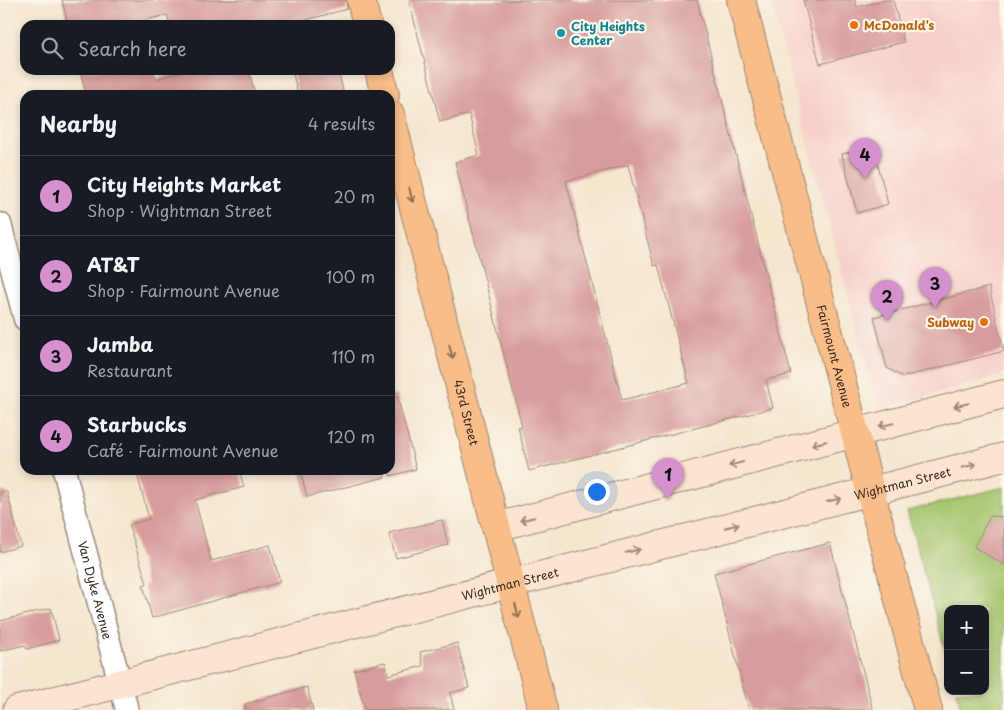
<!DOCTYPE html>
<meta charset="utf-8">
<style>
:root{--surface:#171b24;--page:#242831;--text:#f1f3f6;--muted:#9ea1a6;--line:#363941;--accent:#d690ce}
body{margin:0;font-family:"Playpen Sans",sans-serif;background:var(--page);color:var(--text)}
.controls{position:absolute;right:15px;bottom:15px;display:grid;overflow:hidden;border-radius:10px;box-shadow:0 2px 8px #0003}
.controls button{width:45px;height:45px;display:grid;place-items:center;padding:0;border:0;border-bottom:1px solid var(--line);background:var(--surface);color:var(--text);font:25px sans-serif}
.you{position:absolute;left:596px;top:491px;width:18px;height:18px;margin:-12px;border:4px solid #fff;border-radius:50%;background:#1a73e8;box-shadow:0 0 0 8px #1a73e833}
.badge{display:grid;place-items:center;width:32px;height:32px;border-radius:50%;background:var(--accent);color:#111;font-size:16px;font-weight:700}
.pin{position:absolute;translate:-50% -41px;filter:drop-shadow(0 1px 2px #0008)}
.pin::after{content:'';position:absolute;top:26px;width:18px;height:15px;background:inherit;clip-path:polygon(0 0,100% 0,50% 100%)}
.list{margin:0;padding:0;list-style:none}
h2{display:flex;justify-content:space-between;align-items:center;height:65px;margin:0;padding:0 20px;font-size:21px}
h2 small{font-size:16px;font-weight:400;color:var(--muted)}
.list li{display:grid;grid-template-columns:32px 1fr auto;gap:15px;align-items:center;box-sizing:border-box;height:80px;padding:0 20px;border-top:1px solid var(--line)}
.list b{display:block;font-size:19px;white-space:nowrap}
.list p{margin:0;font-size:16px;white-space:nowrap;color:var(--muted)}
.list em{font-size:16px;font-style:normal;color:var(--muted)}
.icon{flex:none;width:28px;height:28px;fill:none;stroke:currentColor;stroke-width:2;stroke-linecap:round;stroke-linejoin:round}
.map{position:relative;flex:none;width:1004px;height:710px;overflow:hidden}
.search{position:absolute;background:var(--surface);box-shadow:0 2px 8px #0003;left:20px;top:20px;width:375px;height:55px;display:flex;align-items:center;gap:12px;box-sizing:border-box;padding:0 18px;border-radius:15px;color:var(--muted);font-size:19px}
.panel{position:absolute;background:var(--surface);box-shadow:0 2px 8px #0003;left:20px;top:90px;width:375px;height:385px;border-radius:15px}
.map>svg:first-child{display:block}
.built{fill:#f7d0cb}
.green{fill:#a4c46c;stroke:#707745}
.building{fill:#d79c9b;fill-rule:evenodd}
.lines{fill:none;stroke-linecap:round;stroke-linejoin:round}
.street-casing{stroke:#988876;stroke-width:25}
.secondary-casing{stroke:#988876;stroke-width:30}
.primary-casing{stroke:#988876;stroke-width:30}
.street{stroke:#fff;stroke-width:22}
.secondary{stroke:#fce5d0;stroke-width:28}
.primary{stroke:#f8bd89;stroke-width:28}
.oneway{stroke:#906c4e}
.oneway2{stroke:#9c8877}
.food-dot{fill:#e8710a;stroke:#fbf7ec;stroke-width:2}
.culture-dot{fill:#0f9aa8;stroke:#fbf7ec;stroke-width:2}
.labels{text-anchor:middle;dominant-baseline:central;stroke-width:4.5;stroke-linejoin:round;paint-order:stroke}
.food-label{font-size:12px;font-weight:bold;fill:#c56008;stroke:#fbf7ec;text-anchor:start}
.culture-label{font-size:12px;font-weight:bold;fill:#0d838f;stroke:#fbf7ec;text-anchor:start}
.street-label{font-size:12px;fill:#3b2a1e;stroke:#fbf7ec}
</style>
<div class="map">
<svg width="1004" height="710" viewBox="0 0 1004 710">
<rect width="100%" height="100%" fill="#fbf7ec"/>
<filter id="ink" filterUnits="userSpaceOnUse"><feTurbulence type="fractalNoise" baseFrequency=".02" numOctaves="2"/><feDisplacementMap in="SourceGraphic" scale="10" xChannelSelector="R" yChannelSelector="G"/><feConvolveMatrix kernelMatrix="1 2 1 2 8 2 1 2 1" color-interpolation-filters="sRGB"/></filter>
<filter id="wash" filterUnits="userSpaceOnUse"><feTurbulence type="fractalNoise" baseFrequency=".0096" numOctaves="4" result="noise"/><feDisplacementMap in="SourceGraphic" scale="20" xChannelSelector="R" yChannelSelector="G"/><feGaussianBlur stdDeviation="1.12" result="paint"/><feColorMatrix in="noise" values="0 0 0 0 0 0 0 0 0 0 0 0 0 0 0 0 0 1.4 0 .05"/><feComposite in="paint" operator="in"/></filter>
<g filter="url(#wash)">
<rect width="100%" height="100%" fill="#f5e6ce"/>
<!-- built -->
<path class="built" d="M 770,0 L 1004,0 L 1004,375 L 878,409 Z"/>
<!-- green -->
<path class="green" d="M 1004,487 L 1004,710 L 961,710 L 956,691 L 985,691 L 985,609 L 948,609 L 948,661 L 907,511 Z"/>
<g id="blocks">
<!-- building -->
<path class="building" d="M 62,0 L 346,0 L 347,9 L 288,25 L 170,25 L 167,15 L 126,25 L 68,25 Z
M 409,0 L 697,0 L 791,374 L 766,380 L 773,408 L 529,471 L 518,427 L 522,426 L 455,162 L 479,155 L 469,114 L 440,122 ZM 628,165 L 654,266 L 658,265 L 689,383 L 622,400 L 566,181 Z
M 803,0 L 855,0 L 857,7 L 885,0 L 893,0 L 904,42 L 820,64 Z
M 80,70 L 153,70 L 156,79 L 186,70 L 249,70 L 255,95 L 86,95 Z
M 292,70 L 338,70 L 344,95 L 298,95 Z
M 873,146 L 888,204 L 857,213 L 842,154 Z
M 989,287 L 1004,351 L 903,377 L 887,368 L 874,317 Z
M 397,395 L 416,469 L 390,476 L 390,396 Z
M 136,470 L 239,470 L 244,487 L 195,500 L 211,561 L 270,545 L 280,582 L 152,618 L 143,585 L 147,584 L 129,525 L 149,519 Z
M 300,470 L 384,470 L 385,477 L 307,497 Z
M 0,492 L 7,492 L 21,546 L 0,552 Z
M 990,516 L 1004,517 L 1004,565 L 974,547 Z
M 442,520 L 448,545 L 396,558 L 389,533 Z
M 830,543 L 873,710 L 749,710 L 714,573 Z
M 51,608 L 59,640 L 27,649 L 25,645 L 0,651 L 0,621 Z
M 457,643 L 469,688 L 450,693 L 454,710 L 365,710 L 354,670 L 385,662 L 388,675 L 423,666 L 420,652 Z
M 307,687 L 313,710 L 246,710 L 245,704 Z"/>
</g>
</g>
<g filter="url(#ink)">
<use href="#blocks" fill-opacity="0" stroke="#988876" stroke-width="1"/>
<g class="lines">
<!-- street casing -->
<g class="street-casing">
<g id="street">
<path d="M 0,224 L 25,319"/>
<path id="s1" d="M 64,470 L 127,710"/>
</g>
</g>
<!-- secondary casing -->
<g class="secondary-casing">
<g id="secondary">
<path d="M 496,527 L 1004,394"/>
<path id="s2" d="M 17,710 L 1004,457"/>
</g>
</g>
<!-- primary casing -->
<g class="primary-casing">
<g id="primary">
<path d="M 361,0 L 367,25"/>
<path id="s3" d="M 741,0 L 928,710"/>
<path d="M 379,70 L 385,95"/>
<path id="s4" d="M 390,114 L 543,710"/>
</g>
</g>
<!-- street -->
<use href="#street" class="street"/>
<!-- secondary -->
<use href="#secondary" class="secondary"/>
<!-- primary -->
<use href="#primary" class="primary"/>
</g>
<!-- one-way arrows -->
<defs><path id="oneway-shaft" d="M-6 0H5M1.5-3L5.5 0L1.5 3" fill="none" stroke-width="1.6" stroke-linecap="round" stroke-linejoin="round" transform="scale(1.25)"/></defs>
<g class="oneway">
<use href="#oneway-shaft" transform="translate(411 195) rotate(76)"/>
<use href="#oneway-shaft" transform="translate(451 352) rotate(76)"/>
<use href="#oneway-shaft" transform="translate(517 611) rotate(76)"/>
</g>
<g class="oneway2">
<use href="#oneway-shaft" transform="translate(961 405) rotate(166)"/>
<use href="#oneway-shaft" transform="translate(886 425) rotate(166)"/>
<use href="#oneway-shaft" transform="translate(819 443) rotate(166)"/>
<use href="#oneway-shaft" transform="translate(736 464) rotate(165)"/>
<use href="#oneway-shaft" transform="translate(969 466) rotate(-14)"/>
<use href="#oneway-shaft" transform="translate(834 500) rotate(-14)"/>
<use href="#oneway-shaft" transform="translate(527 519) rotate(166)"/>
<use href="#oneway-shaft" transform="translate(732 526) rotate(-14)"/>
<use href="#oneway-shaft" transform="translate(633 551) rotate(-14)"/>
</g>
</g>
<!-- markers -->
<g class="food-dot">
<circle cx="854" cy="25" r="5"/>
<circle cx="984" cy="322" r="5"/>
</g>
<circle class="culture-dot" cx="561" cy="33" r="5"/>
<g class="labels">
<!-- food labels -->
<g class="food-label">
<text x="864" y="25">McDonald's</text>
<text x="974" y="322" text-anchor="end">Subway</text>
</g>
<!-- culture labels -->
<g class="culture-label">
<text x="571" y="26">City Heights<tspan x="571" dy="14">Center</tspan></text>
</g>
<!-- street labels -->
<g class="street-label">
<text stroke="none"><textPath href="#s3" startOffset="368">Fairmount Avenue</textPath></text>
<text stroke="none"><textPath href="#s4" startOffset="308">43rd Street</textPath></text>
<text stroke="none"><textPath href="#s2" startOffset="914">Wightman Street</textPath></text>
<text stroke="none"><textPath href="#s2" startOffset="509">Wightman Street</textPath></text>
<text stroke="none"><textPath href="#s1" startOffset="124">Van Dyke Avenue</textPath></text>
</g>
</g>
</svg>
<div class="controls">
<button>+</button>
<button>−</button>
</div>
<div class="you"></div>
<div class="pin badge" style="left:668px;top:499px">1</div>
<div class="pin badge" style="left:887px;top:321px">2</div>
<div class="pin badge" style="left:935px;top:308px">3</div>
<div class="pin badge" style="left:865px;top:179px">4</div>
<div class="search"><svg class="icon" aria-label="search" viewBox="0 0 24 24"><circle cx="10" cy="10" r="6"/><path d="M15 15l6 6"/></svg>Search here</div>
<section class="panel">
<h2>Nearby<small>4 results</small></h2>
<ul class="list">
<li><span class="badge">1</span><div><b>City Heights Market</b><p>Shop · Wightman Street</p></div><em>20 m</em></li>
<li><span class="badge">2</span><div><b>AT&amp;T</b><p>Shop · Fairmount Avenue</p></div><em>100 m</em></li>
<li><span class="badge">3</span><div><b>Jamba</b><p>Restaurant</p></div><em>110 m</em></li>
<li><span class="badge">4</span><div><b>Starbucks</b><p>Café · Fairmount Avenue</p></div><em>120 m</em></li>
</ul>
</section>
</div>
